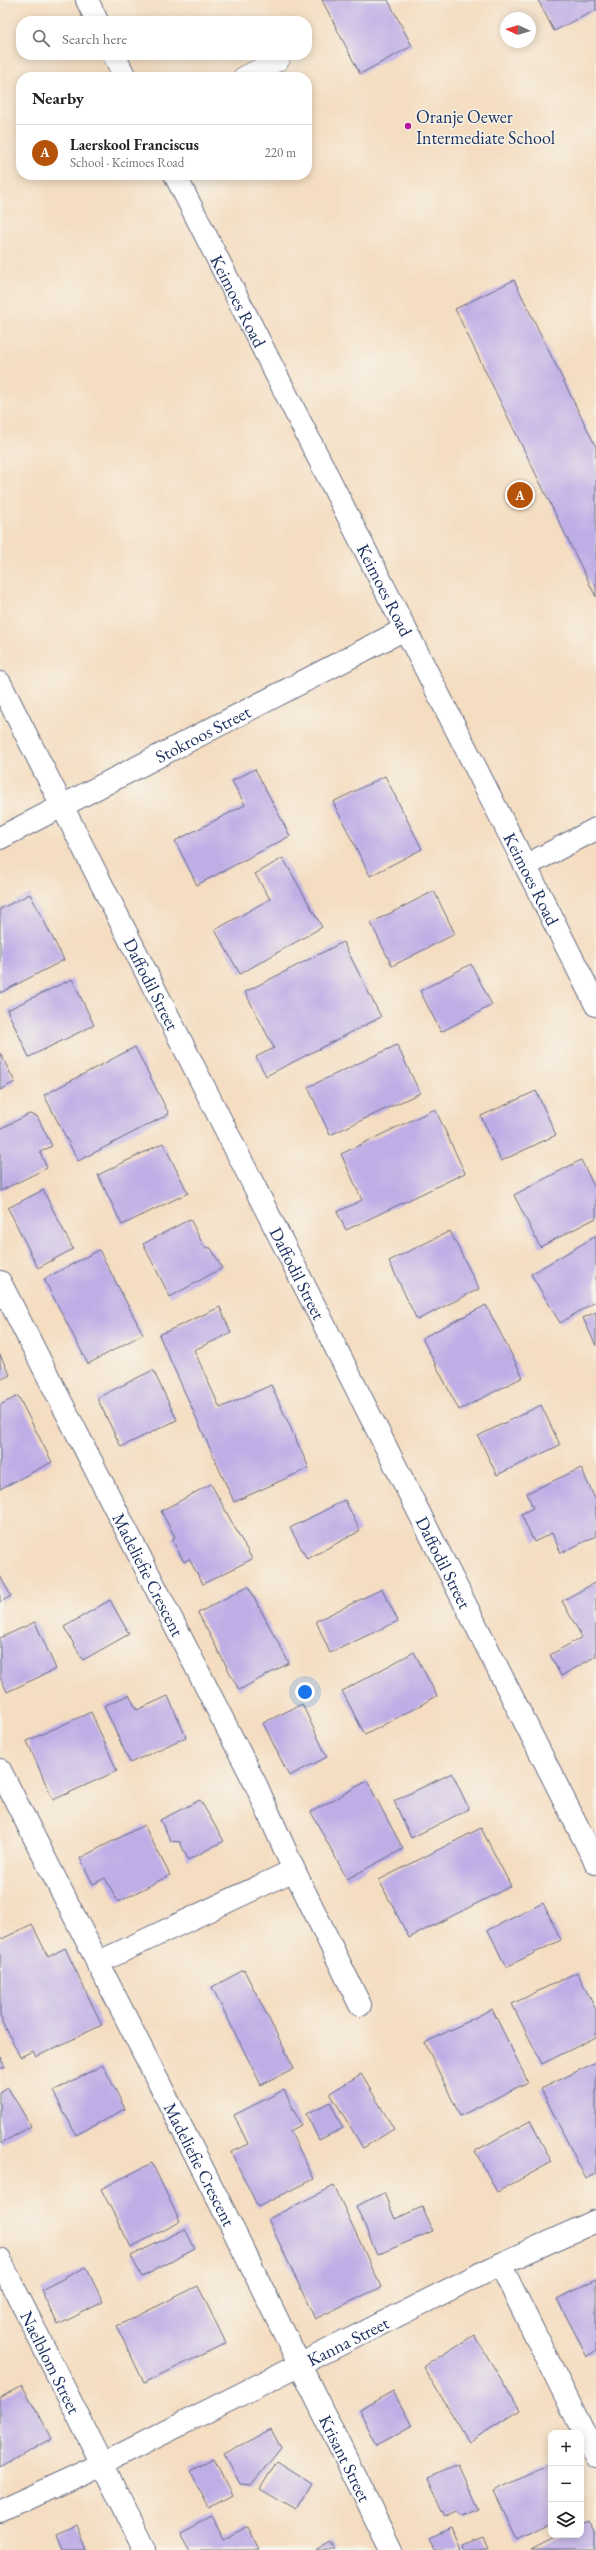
<!DOCTYPE html>
<meta charset="utf-8">
<style>
:root{--surface:#fff;--page:#f2f2f2;--text:#202124;--muted:#757577;--line:#e0e0e0;--accent:#b45309}
body{margin:0;font-family:"EB Garamond",serif;background:var(--page);color:var(--text)}
.controls{position:absolute;right:12px;bottom:12px;display:grid;overflow:hidden;border-radius:8px;box-shadow:0 2px 10px #0003}
.controls button{width:36px;height:36px;display:grid;place-items:center;padding:0;border:0;border-bottom:1px solid var(--line);background:var(--surface);color:var(--text);font:20px sans-serif}
.compass{position:absolute;left:500px;top:12px;width:36px;height:36px;border-radius:50%;background:var(--surface);box-shadow:0 2px 10px #0003;rotate:274deg}
.you{position:absolute;left:305px;top:1692px;width:14px;height:14px;margin:-10px;border:3px solid #fff;border-radius:50%;background:#1a73e8;box-shadow:0 0 0 6px #1a73e833}
.badge{display:grid;place-items:center;width:26px;height:26px;border-radius:50%;background:var(--accent);color:#fff;font-size:13px;font-weight:700}
.pin{position:absolute;translate:-50% -50%;border:2px solid #fff;box-shadow:0 1px 4px #0006}
.list{margin:0;padding:0;list-style:none}
h2{display:flex;justify-content:space-between;align-items:center;height:52px;margin:0;padding:0 16px;font-size:17px}
h2 small{font-size:13px;font-weight:400;color:var(--muted)}
.list li{display:grid;grid-template-columns:26px 1fr auto;gap:12px;align-items:center;box-sizing:border-box;height:56px;padding:0 16px;border-top:1px solid var(--line)}
.list b{display:block;font-size:15px;white-space:nowrap}
.list p{margin:0;font-size:13px;white-space:nowrap;color:var(--muted)}
.list em{font-size:13px;font-style:normal;color:var(--muted)}
.icon{flex:none;width:22px;height:22px;fill:none;stroke:currentColor;stroke-width:2;stroke-linecap:round;stroke-linejoin:round}
.map{position:relative;flex:none;width:596px;height:2550px;overflow:hidden}
.search{position:absolute;background:var(--surface);box-shadow:0 2px 10px #0003;left:16px;top:16px;width:296px;height:44px;display:flex;align-items:center;gap:10px;box-sizing:border-box;padding:0 14px;border-radius:16px;color:var(--muted);font-size:15px}
.panel{position:absolute;background:var(--surface);box-shadow:0 2px 10px #0003;left:16px;top:72px;width:296px;height:108px;border-radius:16px}
.map>svg:first-child{display:block}
.building{fill:#bfaee6}
.lines{fill:none;stroke-linecap:round;stroke-linejoin:round}
.service-casing{stroke:#676c81;stroke-width:22}
.minor-casing{stroke:#676c81;stroke-width:24}
.tertiary-casing{stroke:#676c81;stroke-width:24}
.service{stroke:#fff;stroke-width:21}
.minor{stroke:#fff;stroke-width:22}
.tertiary{stroke:#fff;stroke-width:22}
.poi-dot{fill:#b5179e;stroke:#f7f3e8;stroke-width:1.5}
.labels{text-anchor:middle;dominant-baseline:central;stroke-width:3;stroke-linejoin:round;paint-order:stroke}
.poi-label{font-size:18px;fill:#1b2f5e;stroke:#f7f3e8;text-anchor:start}
.street-label{font-size:18px;fill:#1b2f5e;stroke:#f7f3e8}
</style>
<div class="map">
<svg width="596" height="2550" viewBox="0 0 596 2550">
<rect width="100%" height="100%" fill="#f7f3e8"/>
<filter id="ink" filterUnits="userSpaceOnUse"><feTurbulence type="fractalNoise" baseFrequency=".025" numOctaves="2"/><feDisplacementMap in="SourceGraphic" scale="8" xChannelSelector="R" yChannelSelector="G"/><feConvolveMatrix kernelMatrix="1 2 1 2 8 2 1 2 1" color-interpolation-filters="sRGB"/></filter>
<filter id="wash" filterUnits="userSpaceOnUse"><feTurbulence type="fractalNoise" baseFrequency=".012" numOctaves="4" result="noise"/><feDisplacementMap in="SourceGraphic" scale="16" xChannelSelector="R" yChannelSelector="G"/><feGaussianBlur stdDeviation="0.9" result="paint"/><feColorMatrix in="noise" values="0 0 0 0 0 0 0 0 0 0 0 0 0 0 0 0 0 1.4 0 .05"/><feComposite in="paint" operator="in"/></filter>
<g filter="url(#wash)">
<rect width="100%" height="100%" fill="#f4ddc1"/>
<g id="blocks">
<!-- building -->
<path class="building" d="M 322,0 L 388,0 L 412,46 L 360,74 Z
M 538,0 L 596,0 L 596,10 L 554,31 Z
M 514,280 L 596,447 L 596,597 L 455,309 Z
M 255,769 L 290,836 L 197,885 L 175,841 L 245,805 L 232,781 Z
M 385,776 L 422,849 L 370,876 L 333,802 Z
M 283,858 L 322,927 L 240,974 L 215,930 L 270,899 L 255,874 Z
M 434,891 L 455,934 L 392,966 L 371,923 Z
M 30,894 L 64,960 L 0,993 L 0,909 Z
M 343,942 L 381,1017 L 266,1076 L 256,1057 L 274,1048 L 245,992 Z
M 471,964 L 492,1005 L 441,1032 L 420,991 Z
M 72,979 L 94,1025 L 29,1057 L 7,1010 Z
M 397,1045 L 420,1093 L 330,1135 L 308,1087 Z
M 135,1047 L 169,1114 L 78,1161 L 44,1095 Z
M 0,1053 L 15,1082 L 0,1090 Z
M 536,1091 L 556,1135 L 501,1161 L 481,1116 Z
M 435,1109 L 465,1173 L 346,1230 L 337,1212 L 362,1200 L 341,1154 Z
M 29,1114 L 37,1116 L 52,1146 L 40,1152 L 47,1168 L 0,1191 L 0,1129 Z
M 163,1143 L 188,1193 L 122,1225 L 98,1175 Z
M 581,1160 L 596,1190 L 596,1218 L 540,1247 L 514,1195 Z
M 43,1190 L 73,1249 L 38,1268 L 8,1208 Z
M 190,1219 L 204,1247 L 211,1248 L 222,1268 L 170,1297 L 143,1244 Z
M 450,1231 L 479,1289 L 417,1320 L 389,1261 Z
M 596,1236 L 596,1301 L 560,1323 L 531,1274 Z
M 99,1250 L 143,1334 L 88,1364 L 44,1279 Z
M 486,1305 L 523,1377 L 459,1410 L 422,1338 Z
M 220,1307 L 231,1333 L 194,1350 L 220,1408 L 271,1385 L 309,1468 L 234,1502 L 159,1335 Z
M 596,1312 L 596,1346 L 583,1318 Z
M 0,1355 L 10,1375 L 0,1380 Z
M 153,1370 L 177,1420 L 121,1447 L 97,1398 Z
M 18,1396 L 52,1462 L 0,1489 L 0,1405 Z
M 541,1405 L 560,1445 L 497,1475 L 478,1436 Z
M 581,1468 L 596,1501 L 596,1536 L 561,1553 L 552,1533 L 534,1542 L 521,1514 L 533,1508 L 527,1493 Z
M 211,1484 L 252,1559 L 203,1584 L 189,1559 L 184,1562 L 172,1539 L 175,1537 L 161,1511 Z
M 345,1500 L 360,1531 L 307,1559 L 290,1528 Z
M 0,1576 L 11,1596 L 0,1602 Z
M 596,1582 L 596,1656 L 561,1676 L 550,1655 L 582,1637 L 562,1601 Z
M 248,1586 L 289,1663 L 239,1690 L 198,1613 Z
M 382,1589 L 398,1621 L 330,1653 L 316,1621 Z
M 110,1600 L 129,1634 L 83,1660 L 64,1627 Z
M 35,1622 L 56,1669 L 7,1692 L 0,1677 L 0,1638 Z
M 414,1652 L 437,1696 L 365,1735 L 342,1691 Z
M 129,1695 L 137,1710 L 168,1696 L 186,1737 L 130,1763 L 104,1706 Z
M 302,1704 L 327,1757 L 289,1776 L 263,1723 Z
M 91,1712 L 117,1771 L 53,1800 L 27,1741 Z
M 452,1773 L 469,1809 L 411,1838 L 394,1801 Z
M 367,1781 L 403,1849 L 347,1879 L 311,1812 Z
M 200,1800 L 224,1841 L 188,1860 L 180,1842 L 171,1841 L 160,1820 Z
M 144,1825 L 170,1875 L 118,1902 L 105,1878 L 93,1884 L 80,1858 Z
M 481,1828 L 511,1886 L 409,1938 L 379,1880 Z
M 543,1903 L 561,1940 L 506,1967 L 488,1930 Z
M 32,1924 L 48,1957 L 65,1948 L 102,2025 L 36,2057 L 33,2051 L 20,2057 L 0,2016 L 0,1940 Z
M 244,1970 L 294,2068 L 261,2085 L 212,1987 Z
M 577,1972 L 596,2010 L 596,2037 L 542,2064 L 512,2004 Z
M 492,2009 L 528,2082 L 460,2116 L 425,2043 Z
M 0,2057 L 5,2067 L 0,2069 Z
M 596,2062 L 596,2174 L 586,2179 L 541,2089 Z
M 103,2065 L 125,2109 L 76,2135 L 53,2091 Z
M 361,2074 L 394,2129 L 363,2148 L 330,2093 Z
M 8,2088 L 31,2126 L 0,2144 L 0,2093 Z
M 284,2090 L 301,2125 L 290,2131 L 314,2179 L 258,2207 L 231,2152 L 248,2144 L 234,2115 Z
M 330,2102 L 343,2128 L 319,2140 L 306,2114 Z
M 530,2121 L 552,2162 L 497,2192 L 475,2151 Z
M 152,2163 L 180,2222 L 131,2247 L 101,2189 Z
M 334,2186 L 381,2287 L 315,2319 L 268,2219 Z
M 384,2193 L 395,2219 L 422,2207 L 433,2231 L 377,2255 L 356,2206 Z
M 185,2229 L 195,2249 L 142,2277 L 131,2256 Z
M 86,2267 L 103,2302 L 58,2325 L 41,2290 Z
M 596,2279 L 596,2351 L 587,2356 L 557,2299 Z
M 198,2286 L 226,2343 L 144,2383 L 117,2326 Z
M 474,2335 L 520,2410 L 469,2442 L 423,2367 Z
M 22,2385 L 52,2438 L 0,2468 L 0,2398 Z
M 393,2391 L 412,2426 L 377,2445 L 359,2410 Z
M 271,2429 L 281,2448 L 251,2485 L 240,2484 L 224,2454 Z
M 213,2458 L 232,2495 L 209,2508 L 190,2471 Z
M 277,2461 L 312,2483 L 296,2510 L 260,2489 Z
M 458,2464 L 479,2510 L 464,2517 L 457,2512 L 446,2517 L 428,2478 Z
M 551,2464 L 551,2523 L 517,2540 L 494,2491 Z
M 211,2516 L 223,2539 L 247,2527 L 259,2550 L 190,2550 L 180,2532 Z
M 589,2520 L 596,2533 L 596,2550 L 531,2550 L 560,2535 L 581,2535 L 581,2524 Z
M 77,2525 L 87,2550 L 63,2550 L 57,2534 Z
M 450,2528 L 459,2550 L 433,2550 L 428,2538 Z
M 482,2538 L 487,2550 L 463,2550 L 461,2546 Z
M 332,2542 L 336,2550 L 317,2550 Z"/>
</g>
</g>
<g filter="url(#ink)">
<use href="#blocks" fill-opacity="0" stroke="#676c81" stroke-width="1"/>
<g class="lines">
<!-- service casing -->
<g class="service-casing">
<path id="service" d="M 244,77 L 279,60"/>
</g>
<!-- minor casing -->
<g class="minor-casing">
<g id="minor">
<path id="s1" d="M 0,683 L 596,1863"/>
<path id="s2" d="M 0,838 L 405,629"/>
<path d="M 527,865 L 596,829"/>
<path id="s3" d="M 0,1282 L 256,1785 L 294,1870 L 360,2005"/>
<path id="s4" d="M 0,1770 L 223,2209 L 391,2550"/>
<path d="M 97,1963 L 294,1870"/>
<path id="s5" d="M 0,2260 L 145,2550"/>
<path d="M 500,2264 L 596,2221"/>
<path id="s6" d="M 0,2511 L 102,2464 L 500,2264 L 596,2457"/>
</g>
</g>
<!-- tertiary casing -->
<g class="tertiary-casing">
<g id="tertiary">
<path d="M 87,0 L 97,21"/>
<path d="M 114,55 L 125,77"/>
<path id="s7" d="M 175,175 L 596,1005"/>
</g>
</g>
<!-- service -->
<use href="#service" class="service"/>
<!-- minor -->
<use href="#minor" class="minor"/>
<!-- tertiary -->
<use href="#tertiary" class="tertiary"/>
</g>
</g>
<!-- markers -->
<circle class="poi-dot" cx="408" cy="126" r="4"/>
<g class="labels">
<!-- poi labels -->
<g class="poi-label">
<text x="416" y="116">Oranje Oewer<tspan x="416" dy="21">Intermediate School</tspan></text>
</g>
<!-- street labels -->
<g class="street-label">
<text stroke="none"><textPath href="#s7" startOffset="141">Keimoes Road</textPath></text>
<text stroke="none"><textPath href="#s7" startOffset="465">Keimoes Road</textPath></text>
<text stroke="none"><textPath href="#s2" startOffset="228">Stokroos Street</textPath></text>
<text stroke="none"><textPath href="#s7" startOffset="789">Keimoes Road</textPath></text>
<text stroke="none"><textPath href="#s1" startOffset="337">Daffodil Street</textPath></text>
<text stroke="none"><textPath href="#s1" startOffset="661">Daffodil Street</textPath></text>
<text stroke="none"><textPath href="#s1" startOffset="985">Daffodil Street</textPath></text>
<text stroke="none"><textPath href="#s3" startOffset="328">Madeliefie Crescent</textPath></text>
<text stroke="none"><textPath href="#s4" startOffset="442">Madeliefie Crescent</textPath></text>
<text stroke="none"><textPath href="#s6" startOffset="387">Kanna Street</textPath></text>
<text stroke="none"><textPath href="#s5" startOffset="114">Naelblom Street</textPath></text>
<text stroke="none"><textPath href="#s4" startOffset="770">Krisant Street</textPath></text>
</g>
</g>
</svg>
<div class="controls">
<button>+</button>
<button>−</button>
<button><svg class="icon" aria-label="layers" viewBox="0 0 24 24"><path d="M12 4l9 5-9 5-9-5zM3 14l9 5 9-5"/></svg></button>
</div>
<svg class="compass" viewBox="-18 -18 36 36"><path d="M0-13l5 13h-10z" fill="#e53935"/><path d="M0 13l5-13h-10z" fill="#757577"/></svg>
<div class="you"></div>
<div class="pin badge" style="left:520px;top:495px">A</div>
<div class="search"><svg class="icon" aria-label="search" viewBox="0 0 24 24"><circle cx="10" cy="10" r="6"/><path d="M15 15l6 6"/></svg>Search here</div>
<section class="panel">
<h2>Nearby<small></small></h2>
<ul class="list">
<li><span class="badge">A</span><div><b>Laerskool Franciscus</b><p>School · Keimoes Road</p></div><em>220 m</em></li>
</ul>
</section>
</div>
